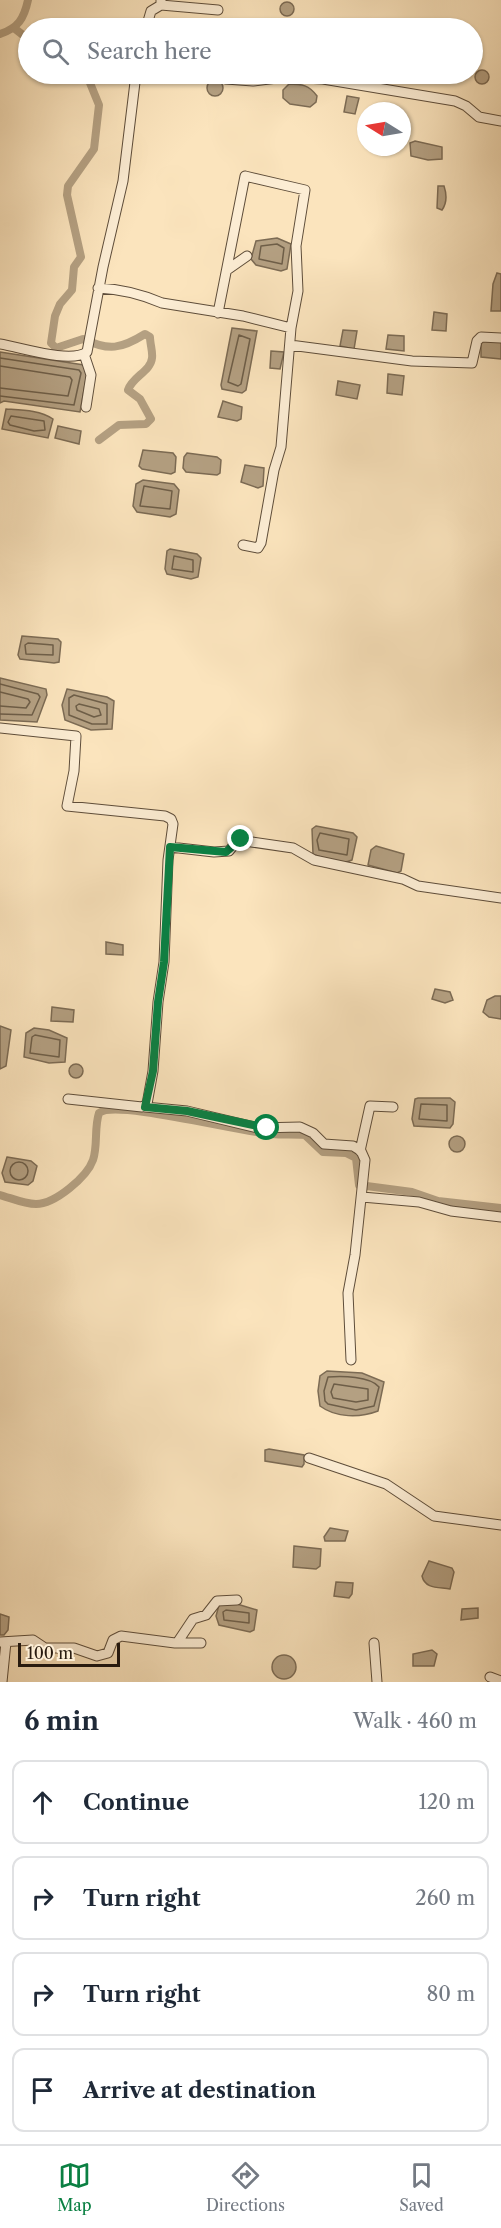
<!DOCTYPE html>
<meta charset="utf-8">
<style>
:root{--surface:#fff;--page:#f6f6f7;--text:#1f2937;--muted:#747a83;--line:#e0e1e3;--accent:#0b8043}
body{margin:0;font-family:"Libre Caslon Text",serif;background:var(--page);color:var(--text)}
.compass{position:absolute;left:357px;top:102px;width:54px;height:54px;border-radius:50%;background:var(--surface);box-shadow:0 2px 4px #0004;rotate:281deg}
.scale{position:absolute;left:18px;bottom:15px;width:102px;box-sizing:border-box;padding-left:6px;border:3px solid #291b0f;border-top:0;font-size:16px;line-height:21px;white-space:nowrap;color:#291b0f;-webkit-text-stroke:4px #fcedd4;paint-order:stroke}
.stop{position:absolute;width:18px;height:18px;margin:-14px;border:4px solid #0b8043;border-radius:50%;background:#fff}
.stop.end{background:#0b8043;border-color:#fff;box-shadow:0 2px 6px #0008}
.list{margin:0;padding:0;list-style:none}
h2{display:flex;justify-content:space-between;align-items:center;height:78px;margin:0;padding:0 24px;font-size:26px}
h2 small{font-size:20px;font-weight:400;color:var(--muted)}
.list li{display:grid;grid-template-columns:39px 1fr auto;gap:18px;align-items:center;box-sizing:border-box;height:84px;margin:0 12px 12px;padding:0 12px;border:2px solid var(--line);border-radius:12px}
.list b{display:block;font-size:22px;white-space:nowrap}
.list em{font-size:20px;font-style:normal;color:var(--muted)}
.icon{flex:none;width:33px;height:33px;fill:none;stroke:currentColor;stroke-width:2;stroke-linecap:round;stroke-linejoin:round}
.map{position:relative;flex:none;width:501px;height:1682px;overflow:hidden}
.search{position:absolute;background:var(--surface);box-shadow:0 2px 4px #0004;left:18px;right:18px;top:18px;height:66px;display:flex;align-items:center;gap:15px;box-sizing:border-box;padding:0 21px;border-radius:33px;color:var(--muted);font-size:22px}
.sheet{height:462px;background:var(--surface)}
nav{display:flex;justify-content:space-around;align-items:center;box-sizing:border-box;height:84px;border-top:2px solid var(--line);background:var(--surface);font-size:16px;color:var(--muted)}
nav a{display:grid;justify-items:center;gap:3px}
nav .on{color:var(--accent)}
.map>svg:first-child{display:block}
.water{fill:#b4a082;stroke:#7c6b54;stroke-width:1.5}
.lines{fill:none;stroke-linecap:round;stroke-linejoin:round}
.shore{stroke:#6e5e48;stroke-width:1.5}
.canal{stroke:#b4a082;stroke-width:8}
.minor-casing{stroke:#5e4d3a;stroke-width:11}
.minor{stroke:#fcedd4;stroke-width:9}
.route{stroke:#0b8043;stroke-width:8}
</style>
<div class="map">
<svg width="501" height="1682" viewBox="0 0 501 1682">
<rect width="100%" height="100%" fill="#fbe4bd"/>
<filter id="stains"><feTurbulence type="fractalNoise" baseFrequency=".00333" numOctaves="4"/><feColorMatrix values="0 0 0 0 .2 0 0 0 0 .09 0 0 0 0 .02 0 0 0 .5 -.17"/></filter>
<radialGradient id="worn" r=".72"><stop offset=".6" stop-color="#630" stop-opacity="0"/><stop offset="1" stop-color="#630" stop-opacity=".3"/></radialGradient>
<!-- water -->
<path class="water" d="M280 9a7 7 0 1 1 14 0a7 7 0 1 1-14 0Z
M 266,22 L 269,28 L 243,28 L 245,23 Z
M475 77a7 7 0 1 1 14 0a7 7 0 1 1-14 0Z
M207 88a8 8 0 1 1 16 0a8 8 0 1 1-16 0Z
M 289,84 C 302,84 309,85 317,96 L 316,102 L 310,107 L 290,104 L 283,98 L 283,90 Z
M 347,96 L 359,98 L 355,114 L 344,112 Z
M 415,141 L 442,147 L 442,159 L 428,160 L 411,156 L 410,143 Z
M 438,186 L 444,186 C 447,195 447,203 442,210 L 437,208 Z
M 277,238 L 291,244 L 287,269 L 281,271 L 256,265 L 251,259 L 256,241 Z
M 497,273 L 501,274 L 501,311 L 491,311 L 493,284 Z
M 434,312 L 447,314 L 446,331 L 432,330 Z
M 232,328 L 257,331 L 246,390 L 242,393 L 222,389 L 221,385 Z
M 343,330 L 357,331 L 354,349 L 340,346 Z
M 388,335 L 404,336 L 404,351 L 386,349 Z
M 484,341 L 501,342 L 501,359 L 481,357 L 481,343 Z
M 271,351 L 284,352 L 280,369 L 270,368 Z
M 0,352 L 84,365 L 88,368 L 80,412 L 4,401 L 0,403 Z
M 388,374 L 404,376 L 402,395 L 387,393 Z
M 338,381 L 360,385 L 357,399 L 336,395 Z
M 223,401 L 242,407 L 241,419 L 237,421 L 218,417 Z
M 6,409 C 22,410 40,410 53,419 L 48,438 L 2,429 Z
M 58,426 L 81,431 L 79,444 L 55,438 Z
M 143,450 L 173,453 L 176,457 L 175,472 L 171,474 L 142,469 L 139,466 Z
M 187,453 L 217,457 L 221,460 L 220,473 L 217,475 L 186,472 L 183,468 L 184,457 Z
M 245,465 L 264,468 L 263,486 L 258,488 L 241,482 Z
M 143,480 L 174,484 L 179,490 L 176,514 L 170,517 L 137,512 L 133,506 L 136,484 Z
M 170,549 L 197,554 L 201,558 L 198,577 L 191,579 L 167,574 L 165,569 L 167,551 Z
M 22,636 L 58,639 L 61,642 L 59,662 L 54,663 L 20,659 L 18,655 Z
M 0,678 L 46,689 L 47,695 L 37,722 L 0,720 Z
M 67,689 L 107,697 L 114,701 L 112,729 L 91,730 L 65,720 L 62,705 Z
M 316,826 L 353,833 L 357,837 L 352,860 C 341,866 324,858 313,854 L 312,829 Z
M 376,846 L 404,854 L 401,871 L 397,873 L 368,865 L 371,850 Z
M 106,942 L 123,945 L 123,955 L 106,954 Z
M 435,989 L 450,992 L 453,1000 L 445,1003 L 432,999 Z
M 495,996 L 501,996 L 501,1019 L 489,1017 L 483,1012 L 487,1000 Z
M 52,1007 L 74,1010 L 73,1022 L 51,1021 Z
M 0,1026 L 11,1030 L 6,1066 L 0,1069 Z
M 34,1028 L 49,1030 L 67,1038 L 65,1062 L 49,1063 L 24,1057 L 26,1033 Z
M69 1071a7 7 0 1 1 14 0a7 7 0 1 1-14 0Z
M 418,1098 L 450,1098 L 455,1102 L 453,1124 L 450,1128 L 414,1126 L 412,1119 L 415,1099 Z
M449 1144a8 8 0 1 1 16 0a8 8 0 1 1-16 0Z
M 7,1157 L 31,1161 L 37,1166 L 33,1181 L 28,1185 L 5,1182 L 2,1173 Z
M 327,1371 L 362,1373 L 384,1382 L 378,1411 C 360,1418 336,1418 320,1406 L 318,1391 L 320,1376 Z
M 269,1449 L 304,1455 L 304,1464 L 302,1467 L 265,1461 L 265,1450 Z
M 330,1528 L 348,1531 L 345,1541 L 325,1541 L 324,1537 Z
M 294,1546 L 321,1549 L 320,1566 L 316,1569 L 293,1567 Z
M 429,1561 L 452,1568 L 454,1572 L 450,1589 C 438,1587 425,1589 422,1576 Z
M 336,1582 L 353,1583 L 352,1594 L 349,1598 L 334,1596 Z
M 237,1604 L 257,1610 L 254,1630 L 250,1632 L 219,1625 L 216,1616 L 219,1605 Z
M 478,1608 L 478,1618 L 461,1620 L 462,1609 Z
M 0,1614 L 9,1617 L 8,1630 L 4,1635 L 0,1635 Z
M 432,1650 L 437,1654 L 434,1666 L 413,1666 L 413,1654 Z
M272 1667a12 12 0 1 1 24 0a12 12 0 1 1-24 0Z"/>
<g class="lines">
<!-- shore -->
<path class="shore" d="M 277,244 L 284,248 L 282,264 L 259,259 L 261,246 Z
M 239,335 L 250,339 L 241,384 L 238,386 L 228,382 Z
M 0,358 L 79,370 L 81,373 L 74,405 L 0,396
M 0,366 L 70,377 L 72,380 L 68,396 L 0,388
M 11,416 L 44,421 L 45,430 L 34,431 L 10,425 L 8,422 Z
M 144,486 L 172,491 L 170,509 L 140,506 Z
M 174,556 L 193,560 L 193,572 L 172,569 Z
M 28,643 L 53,645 L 53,655 L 26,654 L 25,645 Z
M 0,684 L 38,694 L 40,697 L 32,715 L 0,714
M 0,692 L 28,699 L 30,702 L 26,708 L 0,706
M 74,695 L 107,704 L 107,724 L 92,724 L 69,715 L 69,698 Z
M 79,704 L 99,709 L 101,715 L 94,717 L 77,710 L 76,706 Z
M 320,833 L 349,839 L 347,855 L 319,850 L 317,840 Z
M 35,1035 L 60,1040 L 59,1057 L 30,1053 L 32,1037 Z
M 421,1104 L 447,1105 L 447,1121 L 419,1119 Z
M10 1171a9 9 0 1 1 18 0a9 9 0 1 1-18 0Z
M 328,1377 C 342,1376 370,1376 379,1387 L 374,1406 L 356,1410 L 328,1404 L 325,1401 L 324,1391 Z
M 334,1384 L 368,1389 L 368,1400 L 356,1402 L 333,1398 L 331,1392 Z
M 226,1610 L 249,1613 L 249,1623 L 224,1620 L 223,1612 Z"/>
<!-- canal -->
<path class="canal" d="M 14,28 L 28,39
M 0,34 C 18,28 24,19 28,0
M 90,74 L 90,83 L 99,105 L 94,149 L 68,186 L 67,195 L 81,257 L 74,267 L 72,290 L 60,304 L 55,316 L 51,343 L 56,348 L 83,339 C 109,351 121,349 145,334 L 150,337 C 150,344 153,352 152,358 C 151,371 132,377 128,390 L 140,399 L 151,419 L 146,424 L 119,425 L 99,440
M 0,1195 C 11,1198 24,1204 36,1204 C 55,1204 87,1177 93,1160 C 98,1145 94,1128 99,1113 C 115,1099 244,1133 272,1134 C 283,1135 294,1134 305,1135 L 323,1152 L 346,1153 L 356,1158 L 359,1185 L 412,1192 L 438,1201 L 501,1208"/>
<!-- minor casing -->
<g class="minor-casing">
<path id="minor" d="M 161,0 L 161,5 L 218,10
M 146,28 L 151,11 L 161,5
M 209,74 L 226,79 L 253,81 L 285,77 L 323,79 L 455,101 L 466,106 L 479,117 L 501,121
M 227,270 L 247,256
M 98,288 C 121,289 141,294 162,303 L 243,316 L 291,328 L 281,447 L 274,470 L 261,543 L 258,548 L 243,545
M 218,313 L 245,176 L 305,190 L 296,246 L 298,291 L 291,328
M 0,344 C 20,347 70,364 87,352 L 103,267 L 123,181 L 136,74
M 290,345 L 412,361 L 472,363 L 477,341 L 481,337 L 501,338
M 84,354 L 91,375 L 86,407
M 0,728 L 76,736 L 74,771 L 67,806 L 165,816 L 171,819 L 173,824 L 168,860 L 164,962 L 158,1002 L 153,1071 L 147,1104 L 142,1107 L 68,1099
M 170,847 L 214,852 L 229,851 L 238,840 L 293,848 L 314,860 L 403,879 L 418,886 L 501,898
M 145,1107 L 187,1111 L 258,1128 L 300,1127 L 313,1133 L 324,1144 L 353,1146 L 361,1151 L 365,1160 L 355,1255 L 348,1293 L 351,1360
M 360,1151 L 370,1106 L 393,1107
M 362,1197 L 419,1202 L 451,1211 L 501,1217
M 309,1458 L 386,1484 L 434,1516 L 501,1525
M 0,1642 L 33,1640 L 45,1648 L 74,1648 L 97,1656 L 108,1653 L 113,1640 L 121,1636 L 175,1643 L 201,1643
M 177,1643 L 193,1619 L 206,1615 L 217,1601 L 237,1600
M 374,1643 L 377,1682
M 490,1677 L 501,1681
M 2,1682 L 6,1642"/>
</g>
<!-- minor -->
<use href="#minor" class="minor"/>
</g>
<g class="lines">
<!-- route -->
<path class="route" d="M 241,839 L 226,852 L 170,847 L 164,962 L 158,1002 L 153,1071 L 145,1107 L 187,1111 L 267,1128"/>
</g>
<rect width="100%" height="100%" filter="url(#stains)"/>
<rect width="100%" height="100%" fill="url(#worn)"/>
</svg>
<svg class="compass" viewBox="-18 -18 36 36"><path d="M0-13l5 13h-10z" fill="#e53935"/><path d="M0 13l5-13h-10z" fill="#747a83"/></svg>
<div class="scale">100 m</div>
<div class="stop" style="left:267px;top:1128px"></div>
<div class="stop end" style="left:241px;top:839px"></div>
<div class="search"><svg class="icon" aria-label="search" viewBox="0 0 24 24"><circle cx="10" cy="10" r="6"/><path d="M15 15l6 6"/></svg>Search here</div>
</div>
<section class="sheet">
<h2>6 min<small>Walk · 460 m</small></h2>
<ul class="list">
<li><svg class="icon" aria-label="ahead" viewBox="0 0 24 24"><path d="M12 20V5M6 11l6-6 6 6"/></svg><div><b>Continue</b></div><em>120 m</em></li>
<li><svg class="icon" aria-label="right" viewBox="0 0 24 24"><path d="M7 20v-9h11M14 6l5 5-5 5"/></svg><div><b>Turn right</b></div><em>260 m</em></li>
<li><svg class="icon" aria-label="right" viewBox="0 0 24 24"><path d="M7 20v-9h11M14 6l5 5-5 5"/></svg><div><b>Turn right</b></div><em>80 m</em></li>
<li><svg class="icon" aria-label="arrive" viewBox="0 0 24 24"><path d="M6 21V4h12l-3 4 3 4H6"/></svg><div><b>Arrive at destination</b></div></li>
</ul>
</section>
<nav>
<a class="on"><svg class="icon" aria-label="map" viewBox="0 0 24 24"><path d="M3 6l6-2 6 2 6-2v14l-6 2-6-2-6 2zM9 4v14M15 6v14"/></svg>Map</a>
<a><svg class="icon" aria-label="directions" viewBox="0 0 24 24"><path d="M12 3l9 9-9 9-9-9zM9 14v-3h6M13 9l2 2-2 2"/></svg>Directions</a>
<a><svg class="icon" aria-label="saved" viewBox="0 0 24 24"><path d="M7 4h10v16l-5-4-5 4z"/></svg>Saved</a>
</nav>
